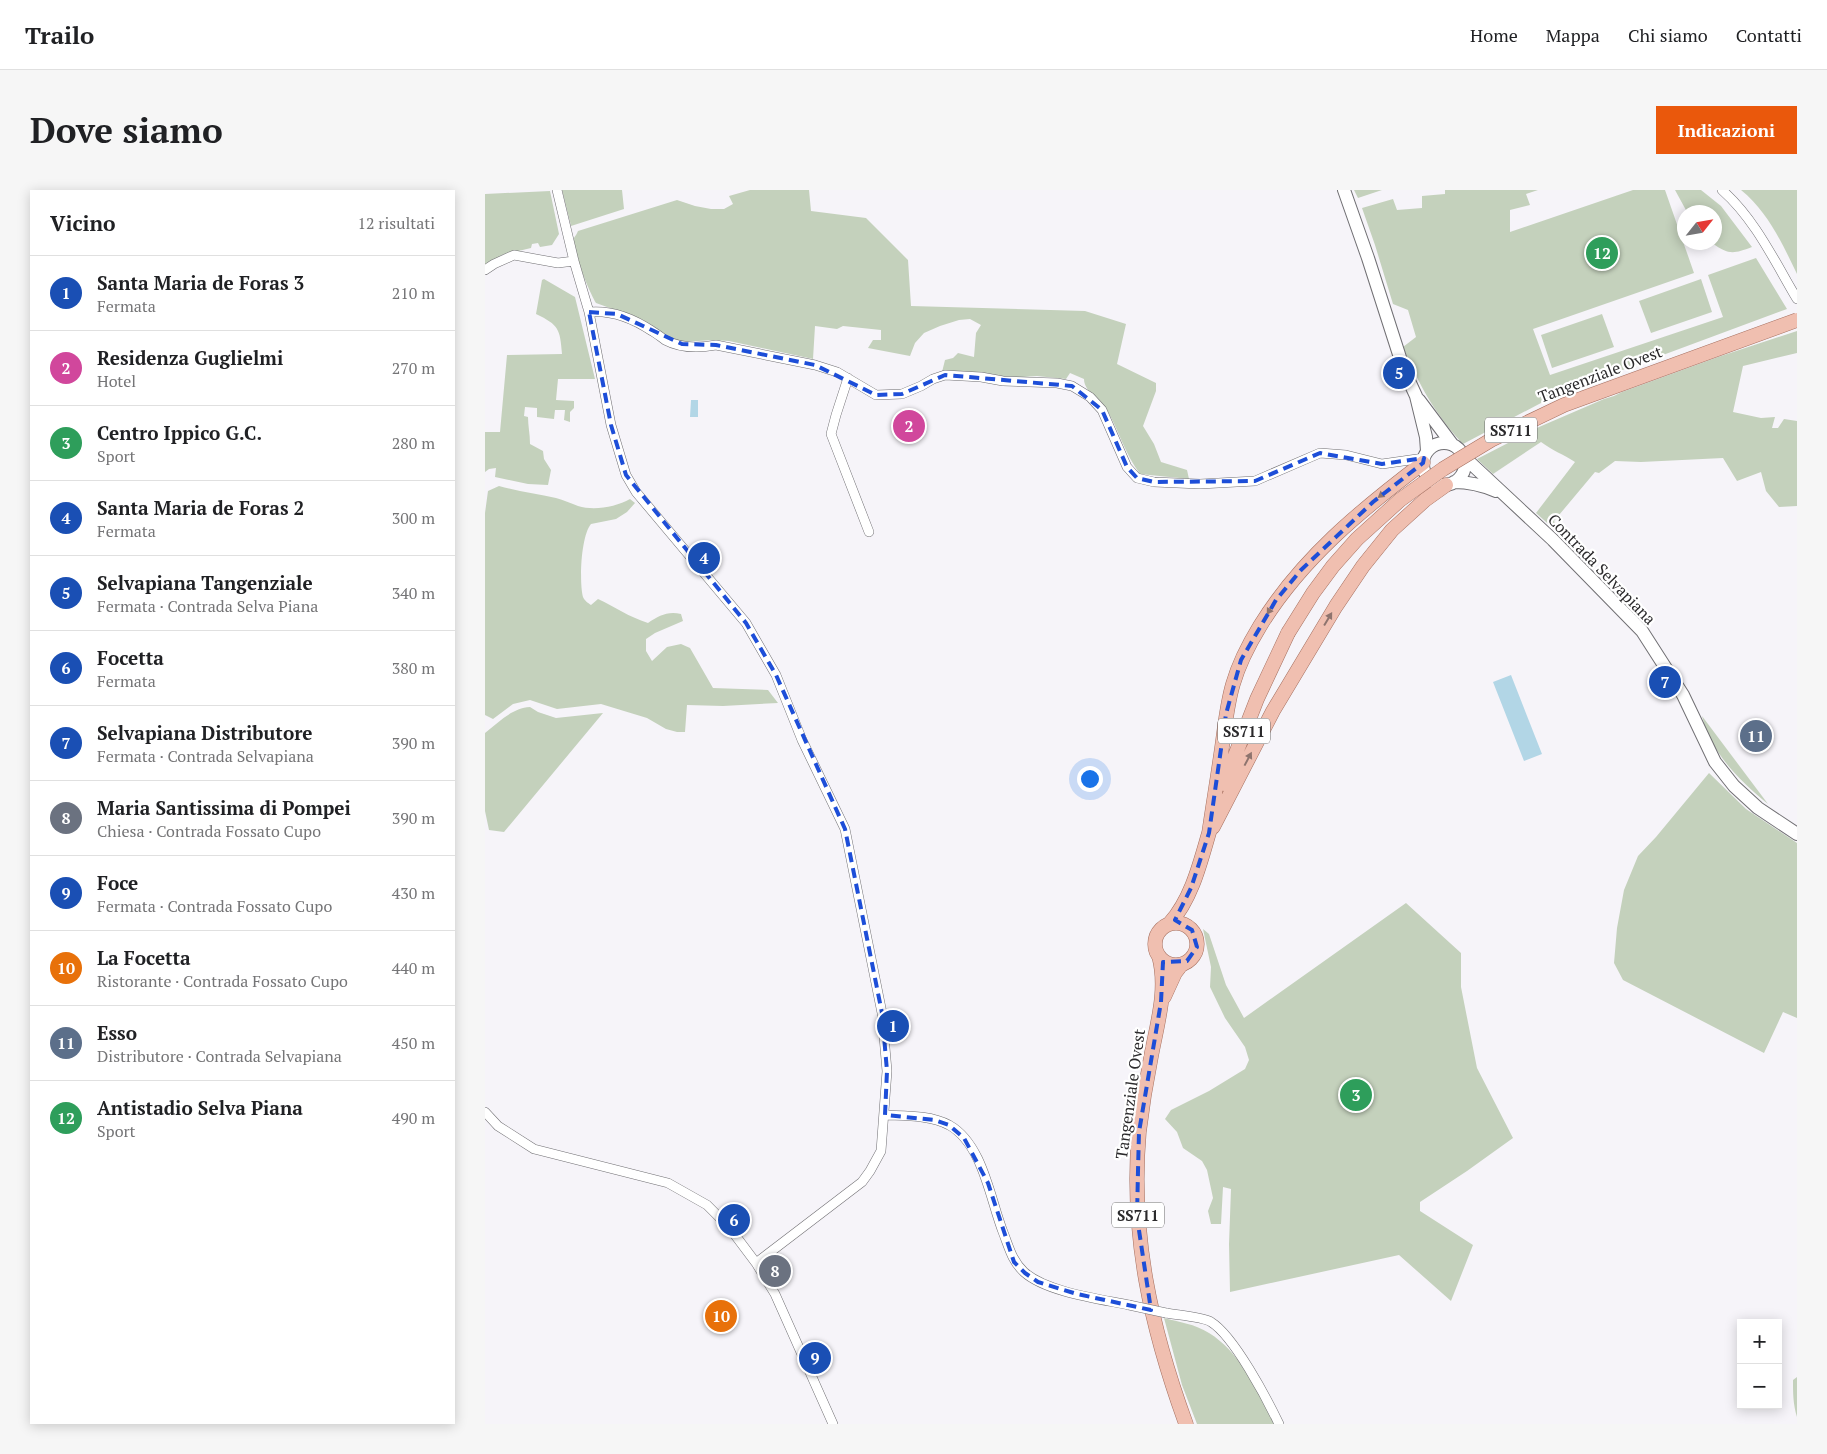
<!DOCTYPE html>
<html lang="it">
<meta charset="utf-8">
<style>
:root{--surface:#fff;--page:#f6f6f6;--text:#202124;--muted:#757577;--line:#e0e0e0;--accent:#ea580c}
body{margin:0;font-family:"PT Serif",serif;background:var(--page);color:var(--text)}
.controls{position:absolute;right:15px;bottom:15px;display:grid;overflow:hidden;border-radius:0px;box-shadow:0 2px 12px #0003}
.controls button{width:45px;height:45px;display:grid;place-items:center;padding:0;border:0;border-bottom:1px solid var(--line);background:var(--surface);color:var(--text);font:25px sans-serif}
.compass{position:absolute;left:1192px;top:15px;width:45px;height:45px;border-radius:50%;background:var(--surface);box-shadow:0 2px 12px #0003;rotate:59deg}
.you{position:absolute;left:604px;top:588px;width:18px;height:18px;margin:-12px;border:4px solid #fff;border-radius:50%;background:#1a73e8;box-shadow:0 0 0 8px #1a73e833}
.badge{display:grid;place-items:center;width:32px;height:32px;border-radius:50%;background:var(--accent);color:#fff;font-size:16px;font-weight:700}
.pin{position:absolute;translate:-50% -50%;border:2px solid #fff;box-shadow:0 1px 5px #0006}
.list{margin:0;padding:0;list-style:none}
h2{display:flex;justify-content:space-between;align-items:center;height:65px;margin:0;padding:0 20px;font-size:21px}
h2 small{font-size:16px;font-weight:400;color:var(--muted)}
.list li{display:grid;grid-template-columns:32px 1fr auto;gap:15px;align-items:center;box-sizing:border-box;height:75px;padding:0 20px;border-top:1px solid var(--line)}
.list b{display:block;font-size:19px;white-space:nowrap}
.list p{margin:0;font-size:16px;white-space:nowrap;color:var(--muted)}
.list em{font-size:16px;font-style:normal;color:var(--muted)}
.map{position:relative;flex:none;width:1312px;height:1234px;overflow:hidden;border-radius:0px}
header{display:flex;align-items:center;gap:30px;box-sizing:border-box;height:70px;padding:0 25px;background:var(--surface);border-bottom:1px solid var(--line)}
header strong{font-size:24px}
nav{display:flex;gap:28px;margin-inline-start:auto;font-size:18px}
.intro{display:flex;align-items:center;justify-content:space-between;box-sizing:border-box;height:120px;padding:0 30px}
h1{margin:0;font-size:35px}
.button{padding:12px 22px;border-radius:0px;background:var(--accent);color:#fff;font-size:18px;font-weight:700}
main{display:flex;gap:30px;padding:0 30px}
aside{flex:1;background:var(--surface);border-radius:0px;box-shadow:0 2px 12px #0003}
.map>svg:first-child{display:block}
.green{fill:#c4d1bc}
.water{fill:#b2d6e6}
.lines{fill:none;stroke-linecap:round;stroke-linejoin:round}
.street-casing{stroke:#706f73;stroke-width:10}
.secondary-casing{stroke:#706f73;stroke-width:14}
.primary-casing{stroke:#a56f5f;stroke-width:15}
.street{stroke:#fff;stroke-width:9}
.secondary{stroke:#fff;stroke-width:12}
.primary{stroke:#f0bfb0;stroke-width:14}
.street-bridge-casing{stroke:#706f73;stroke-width:10;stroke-linecap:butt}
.primary-bridge-casing{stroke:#a56f5f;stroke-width:15;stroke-linecap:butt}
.street-bridge{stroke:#fff;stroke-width:9}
.primary-bridge{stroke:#f0bfb0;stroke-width:14}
.oneway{fill:#8e746e}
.marked{fill:none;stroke:#1d4ed8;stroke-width:4;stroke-dasharray:10 6;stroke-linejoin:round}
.labels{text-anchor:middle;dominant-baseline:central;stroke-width:4.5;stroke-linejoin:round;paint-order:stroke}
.shield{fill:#fff;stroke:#6b6a6b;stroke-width:1}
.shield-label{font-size:15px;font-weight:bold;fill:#2b2a2c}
.street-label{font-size:16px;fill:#2b2a2c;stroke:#fff}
</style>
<header>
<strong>Trailo</strong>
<nav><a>Home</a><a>Mappa</a><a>Chi siamo</a><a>Contatti</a></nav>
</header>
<div class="intro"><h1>Dove siamo</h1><a class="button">Indicazioni</a></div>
<main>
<aside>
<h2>Vicino<small>12 risultati</small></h2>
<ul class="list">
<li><span class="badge" style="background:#1a4fb4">1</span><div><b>Santa Maria de Foras 3</b><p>Fermata</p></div><em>210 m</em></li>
<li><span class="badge" style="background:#d1479c">2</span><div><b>Residenza Guglielmi</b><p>Hotel</p></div><em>270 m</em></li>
<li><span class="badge" style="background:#2e9e5b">3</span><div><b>Centro Ippico G.C.</b><p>Sport</p></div><em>280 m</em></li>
<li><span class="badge" style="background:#1a4fb4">4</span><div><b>Santa Maria de Foras 2</b><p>Fermata</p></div><em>300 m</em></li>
<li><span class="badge" style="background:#1a4fb4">5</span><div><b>Selvapiana Tangenziale</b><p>Fermata · Contrada Selva Piana</p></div><em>340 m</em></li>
<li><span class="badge" style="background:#1a4fb4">6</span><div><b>Focetta</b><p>Fermata</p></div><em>380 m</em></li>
<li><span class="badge" style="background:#1a4fb4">7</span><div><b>Selvapiana Distributore</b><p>Fermata · Contrada Selvapiana</p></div><em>390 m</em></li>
<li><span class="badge" style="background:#6b7280">8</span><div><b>Maria Santissima di Pompei</b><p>Chiesa · Contrada Fossato Cupo</p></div><em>390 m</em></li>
<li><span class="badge" style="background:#1a4fb4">9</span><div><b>Foce</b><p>Fermata · Contrada Fossato Cupo</p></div><em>430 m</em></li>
<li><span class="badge" style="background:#e8710a">10</span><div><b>La Focetta</b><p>Ristorante · Contrada Fossato Cupo</p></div><em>440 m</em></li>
<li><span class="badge" style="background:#5c6f8a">11</span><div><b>Esso</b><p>Distributore · Contrada Selvapiana</p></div><em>450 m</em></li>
<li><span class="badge" style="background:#2e9e5b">12</span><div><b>Antistadio Selva Piana</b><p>Sport</p></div><em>490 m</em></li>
</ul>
</aside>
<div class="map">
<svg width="1312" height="1234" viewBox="0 0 1312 1234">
<rect width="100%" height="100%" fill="#f6f4f9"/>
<!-- green -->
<path class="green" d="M 77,0 L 137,0 L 139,19 L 86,36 Z
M 265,0 L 324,0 L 326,21 L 381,28 L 423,70 L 426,116 L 600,121 L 641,134 L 632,174 L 671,193 L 671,201 L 658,236 L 669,254 L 676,272 L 702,280 L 704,289 L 655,284 C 640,264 634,241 622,220 C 616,210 599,202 599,189 L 585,183 L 581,189 L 552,186 L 524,188 L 480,182 L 457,182 L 460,170 L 468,168 L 473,163 L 489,167 L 491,143 L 496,135 L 485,129 L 474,130 L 455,136 L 439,143 L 430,153 L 425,166 L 383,158 L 388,150 L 396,150 L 396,140 L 358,136 L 352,139 L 330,136 L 328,169 L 244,151 L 228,150 L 198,152 L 184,147 L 158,130 L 111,113 C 104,101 87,61 89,48 C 90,46 92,44 93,41 L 192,10 L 210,16 L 226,19 L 239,19 L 248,14 L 244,6 Z
M 869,0 L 897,0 L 873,8 Z
M 960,0 L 1053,0 L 1041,4 L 1045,15 L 1025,20 L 1025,42 L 1148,0 L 1180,0 L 1209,83 L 1048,139 L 1065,185 L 1238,127 L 1223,85 L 1271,68 L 1302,119 L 1073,204 L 978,254 C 949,223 935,196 918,157 L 931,147 L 923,120 L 908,114 L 890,55 L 877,18 L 908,9 L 912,20 L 937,18 L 937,6 L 960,4 Z
M 1190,0 L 1216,0 L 1236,16 L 1267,57 C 1248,64 1244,65 1227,53 L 1230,52 L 1230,22 L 1202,22 Z
M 1256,0 L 1312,0 L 1312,84 C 1297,53 1283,22 1256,0 Z
M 65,1 L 74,44 L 67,55 L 55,57 L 53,53 L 47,54 L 46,58 L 17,65 L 0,75 L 0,4 Z
M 59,89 L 90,107 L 110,189 L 73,189 L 71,210 L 89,211 L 89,218 L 85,222 L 85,232 L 79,230 L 80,220 L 70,220 L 69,229 L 52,227 L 52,218 L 40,217 L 39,226 L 43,227 C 43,236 45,244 45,254 L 58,261 L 59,269 L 66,280 L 63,295 L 43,294 L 10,287 L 11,278 L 4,279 L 0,282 L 0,242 L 15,242 L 22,165 L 77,164 C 75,139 74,135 51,124 L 57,90 Z
M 1216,89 L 1227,122 L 1166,143 L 1154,111 Z
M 1117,124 L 1129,157 L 1067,178 L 1056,145 Z
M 1312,141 L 1312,163 L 1258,176 L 1248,222 L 1276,228 L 1290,227 L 1287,238 L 1293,238 L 1299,229 L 1312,231 L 1312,316 L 1294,317 L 1281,301 L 1276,282 L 1252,291 L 1238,268 L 1156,272 L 1130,271 L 1114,283 L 1110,282 L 1069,331 L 1073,338 L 1070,340 L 1051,323 L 1090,272 C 1078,264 1068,261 1056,252 L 1008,284 L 992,269 L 1054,237 L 1119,209 L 1129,206 L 1137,202 L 1233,167 Z
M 14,296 C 33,301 52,304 71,308 C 79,310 85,313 93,316 C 109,321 131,317 145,309 L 150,313 L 142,322 L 131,329 L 106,334 C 96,346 94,391 98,407 C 99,410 103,413 106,415 L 113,409 C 130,417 144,427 163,433 C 174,426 182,421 196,424 L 198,431 L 170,443 L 161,449 L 161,461 L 167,471 L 182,457 L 196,454 L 205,458 L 228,498 L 283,500 L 293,513 L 238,516 L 202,515 L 200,542 L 192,542 L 181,539 L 162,528 L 116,514 L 72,519 L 45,510 L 28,514 L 8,529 L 0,525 L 0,323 L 3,301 Z
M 45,517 L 53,522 L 71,528 L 118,523 L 19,642 L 4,640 L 0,621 L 0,543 C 14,532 27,518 45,517 Z
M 1217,526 L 1283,614 C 1254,590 1226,563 1217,526 Z
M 1224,583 L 1261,619 L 1312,653 L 1312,828 L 1298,822 L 1279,863 L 1138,790 L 1129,773 L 1132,738 L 1139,700 L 1153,666 L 1171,647 Z
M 921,713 L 976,763 L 976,797 L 992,878 L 1028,948 L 982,981 L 935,1012 L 935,1021 L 988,1055 L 966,1111 L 914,1065 L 745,1102 L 744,1054 L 746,999 L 738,997 L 736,1034 L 726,1034 L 723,1021 L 728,1008 L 722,980 L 717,971 L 698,958 L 692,942 L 680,929 L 686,920 L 724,901 L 760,879 L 764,870 L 760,857 L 740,828 L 725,797 L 726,777 L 718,739 L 724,744 L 741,795 L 759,828 Z
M 679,1128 C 694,1132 710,1134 724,1143 C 755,1162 774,1202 789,1234 L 712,1234 L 697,1195 Z
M 1312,1187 L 1312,1227 C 1308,1214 1308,1203 1308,1190 Z"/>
<!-- water -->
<path class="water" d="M 206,210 L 213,210 L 213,227 L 205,227 Z
M 1026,485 L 1057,564 L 1039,571 L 1008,492 Z"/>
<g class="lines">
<!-- street casing -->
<g class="street-casing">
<path id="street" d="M 72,0 L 89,71 L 104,122 L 126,235 L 141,285 L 151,302 L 261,433 L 291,485 L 317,550 L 360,639 L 397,823 L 402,881 L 396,961 L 385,981 L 377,992 L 271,1073
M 1237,0 C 1270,29 1290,72 1312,109
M 0,80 L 9,74 L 29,65 L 73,73 L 89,71
M 104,122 C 126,120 149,129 167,141 C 172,144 176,147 180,150 C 195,158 215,158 231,155 L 330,175 L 352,182 L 391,205 L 417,204 L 436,196 L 448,189 L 460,185 L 496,187 L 518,191 L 572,193 L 587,196 L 605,207 L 617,220 L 642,277 L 652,288 L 669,292 L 715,294 L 770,291 L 835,263 L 861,265 L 897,274 L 939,268
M 363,188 L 351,225 L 346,244 L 384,342
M 0,922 L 13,936 L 49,959 L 183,993 L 222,1015 L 244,1037 L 271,1073 L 290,1104 L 348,1234
M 400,925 C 421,926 445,925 464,935 C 498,954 505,1009 518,1042 C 524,1057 527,1071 539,1082 C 561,1102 615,1109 644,1115
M 681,1123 C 691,1125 719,1127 726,1132 C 749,1146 782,1209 794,1234"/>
</g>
<!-- secondary casing -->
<g class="secondary-casing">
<path id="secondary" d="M 859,0 L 883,68 L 919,180 L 931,206 L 941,247 L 942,261
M 934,210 L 967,254
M938 274a21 21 0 1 1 42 0a21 21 0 1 1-42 0Z
M 979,267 L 1068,350 L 1157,441 L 1198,505 L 1230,572 L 1249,596 L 1273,618 L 1312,644
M 969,292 C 985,292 997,295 1011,301"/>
</g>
<!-- primary casing -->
<g class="primary-casing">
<path id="primary" d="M 739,594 L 772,509 L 803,443
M 728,637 L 788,521 L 851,416 L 878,376 L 907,340 L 940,310 L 961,295
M 724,643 C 728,615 733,586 737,557 C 740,536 742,514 748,494 C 754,473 764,454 775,436 C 816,369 876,320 938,273
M 685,733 C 708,707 716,669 726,636
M670 754a21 21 0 1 1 42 0a21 21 0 1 1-42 0Z
M 674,766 C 683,800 672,834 666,867 C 661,892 657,917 654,942 C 645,1045 666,1138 701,1234
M 679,807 L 690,783 L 697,774"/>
</g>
<!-- street -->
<use href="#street" class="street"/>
<!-- secondary -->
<use href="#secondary" class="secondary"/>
<!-- primary -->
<use href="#primary" class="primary"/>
<!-- street-bridge casing -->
<g class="street-bridge-casing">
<path id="street-bridge" d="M 644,1115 L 681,1123"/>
</g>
<!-- primary-bridge casing -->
<g class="primary-bridge-casing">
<path id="primary-bridge" d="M 803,443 L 828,403 L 848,376 L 872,349 L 915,310 L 958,279 L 1006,250 L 1079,215 L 1312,130"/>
</g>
<!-- street-bridge -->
<use href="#street-bridge" class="street-bridge"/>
<!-- primary-bridge -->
<use href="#primary-bridge" class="primary-bridge"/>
</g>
<!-- one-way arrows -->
<defs><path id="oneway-solid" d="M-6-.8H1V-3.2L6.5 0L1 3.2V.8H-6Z" transform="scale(1.25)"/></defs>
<g class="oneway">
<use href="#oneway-solid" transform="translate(899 303) rotate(143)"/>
<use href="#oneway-solid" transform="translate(786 418) rotate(122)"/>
<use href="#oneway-solid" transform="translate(843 429) rotate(-59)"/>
<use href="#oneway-solid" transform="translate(763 569) rotate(-62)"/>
</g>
<!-- marked area -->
<path class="marked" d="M 104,122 L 132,124 L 197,154 L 231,155 L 330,175 L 391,205 L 417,204 L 460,185 L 587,196 L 617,220 L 642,277 L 652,288 L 669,292 L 770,291 L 835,263 L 897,274 L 939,268 L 938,273 L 888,312 L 816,380 L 791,410 L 756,470 L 741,524 L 724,643 L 706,698 L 690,730 L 707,740 L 712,757 L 702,771 L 678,772 L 676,812 L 654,942 L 653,981 L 652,1027 L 666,1120 L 592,1104 L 553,1092 L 540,1083 L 529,1072 L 503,993 L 479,948 L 464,935 L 449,930 L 400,925 L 402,881 L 397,823 L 360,639 L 291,485 L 261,433 L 141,285 L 126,235 Z"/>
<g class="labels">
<!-- shield labels -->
<g class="shield">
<rect x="1000" y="227.5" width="52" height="25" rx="4"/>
<rect x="733" y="528.5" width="52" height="25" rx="4"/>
<rect x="627" y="1012.5" width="52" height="25" rx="4"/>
</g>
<g class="shield-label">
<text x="1026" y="240">SS711</text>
<text x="759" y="541">SS711</text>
<text x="653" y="1025">SS711</text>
</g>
<!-- street labels -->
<g class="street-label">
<text transform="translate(1115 184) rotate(-21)">Tangenziale Ovest</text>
<text transform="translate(1117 379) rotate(46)">Contrada Selvapiana</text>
<text transform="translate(645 904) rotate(-82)">Tangenziale Ovest</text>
</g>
</g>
</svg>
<div class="controls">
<button>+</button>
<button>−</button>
</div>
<svg class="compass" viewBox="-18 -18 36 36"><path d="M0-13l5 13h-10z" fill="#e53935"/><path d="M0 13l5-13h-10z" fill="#757577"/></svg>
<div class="you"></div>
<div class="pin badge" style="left:408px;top:836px;background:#1a4fb4">1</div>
<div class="pin badge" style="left:424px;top:236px;background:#d1479c">2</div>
<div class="pin badge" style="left:871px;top:905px;background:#2e9e5b">3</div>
<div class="pin badge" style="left:219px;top:368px;background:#1a4fb4">4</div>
<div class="pin badge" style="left:914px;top:183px;background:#1a4fb4">5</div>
<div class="pin badge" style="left:249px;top:1030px;background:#1a4fb4">6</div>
<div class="pin badge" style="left:1180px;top:492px;background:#1a4fb4">7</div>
<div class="pin badge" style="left:290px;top:1081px;background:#6b7280">8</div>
<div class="pin badge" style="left:330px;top:1168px;background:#1a4fb4">9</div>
<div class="pin badge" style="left:236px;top:1126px;background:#e8710a">10</div>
<div class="pin badge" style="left:1271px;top:546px;background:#5c6f8a">11</div>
<div class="pin badge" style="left:1117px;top:63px;background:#2e9e5b">12</div>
</div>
</main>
